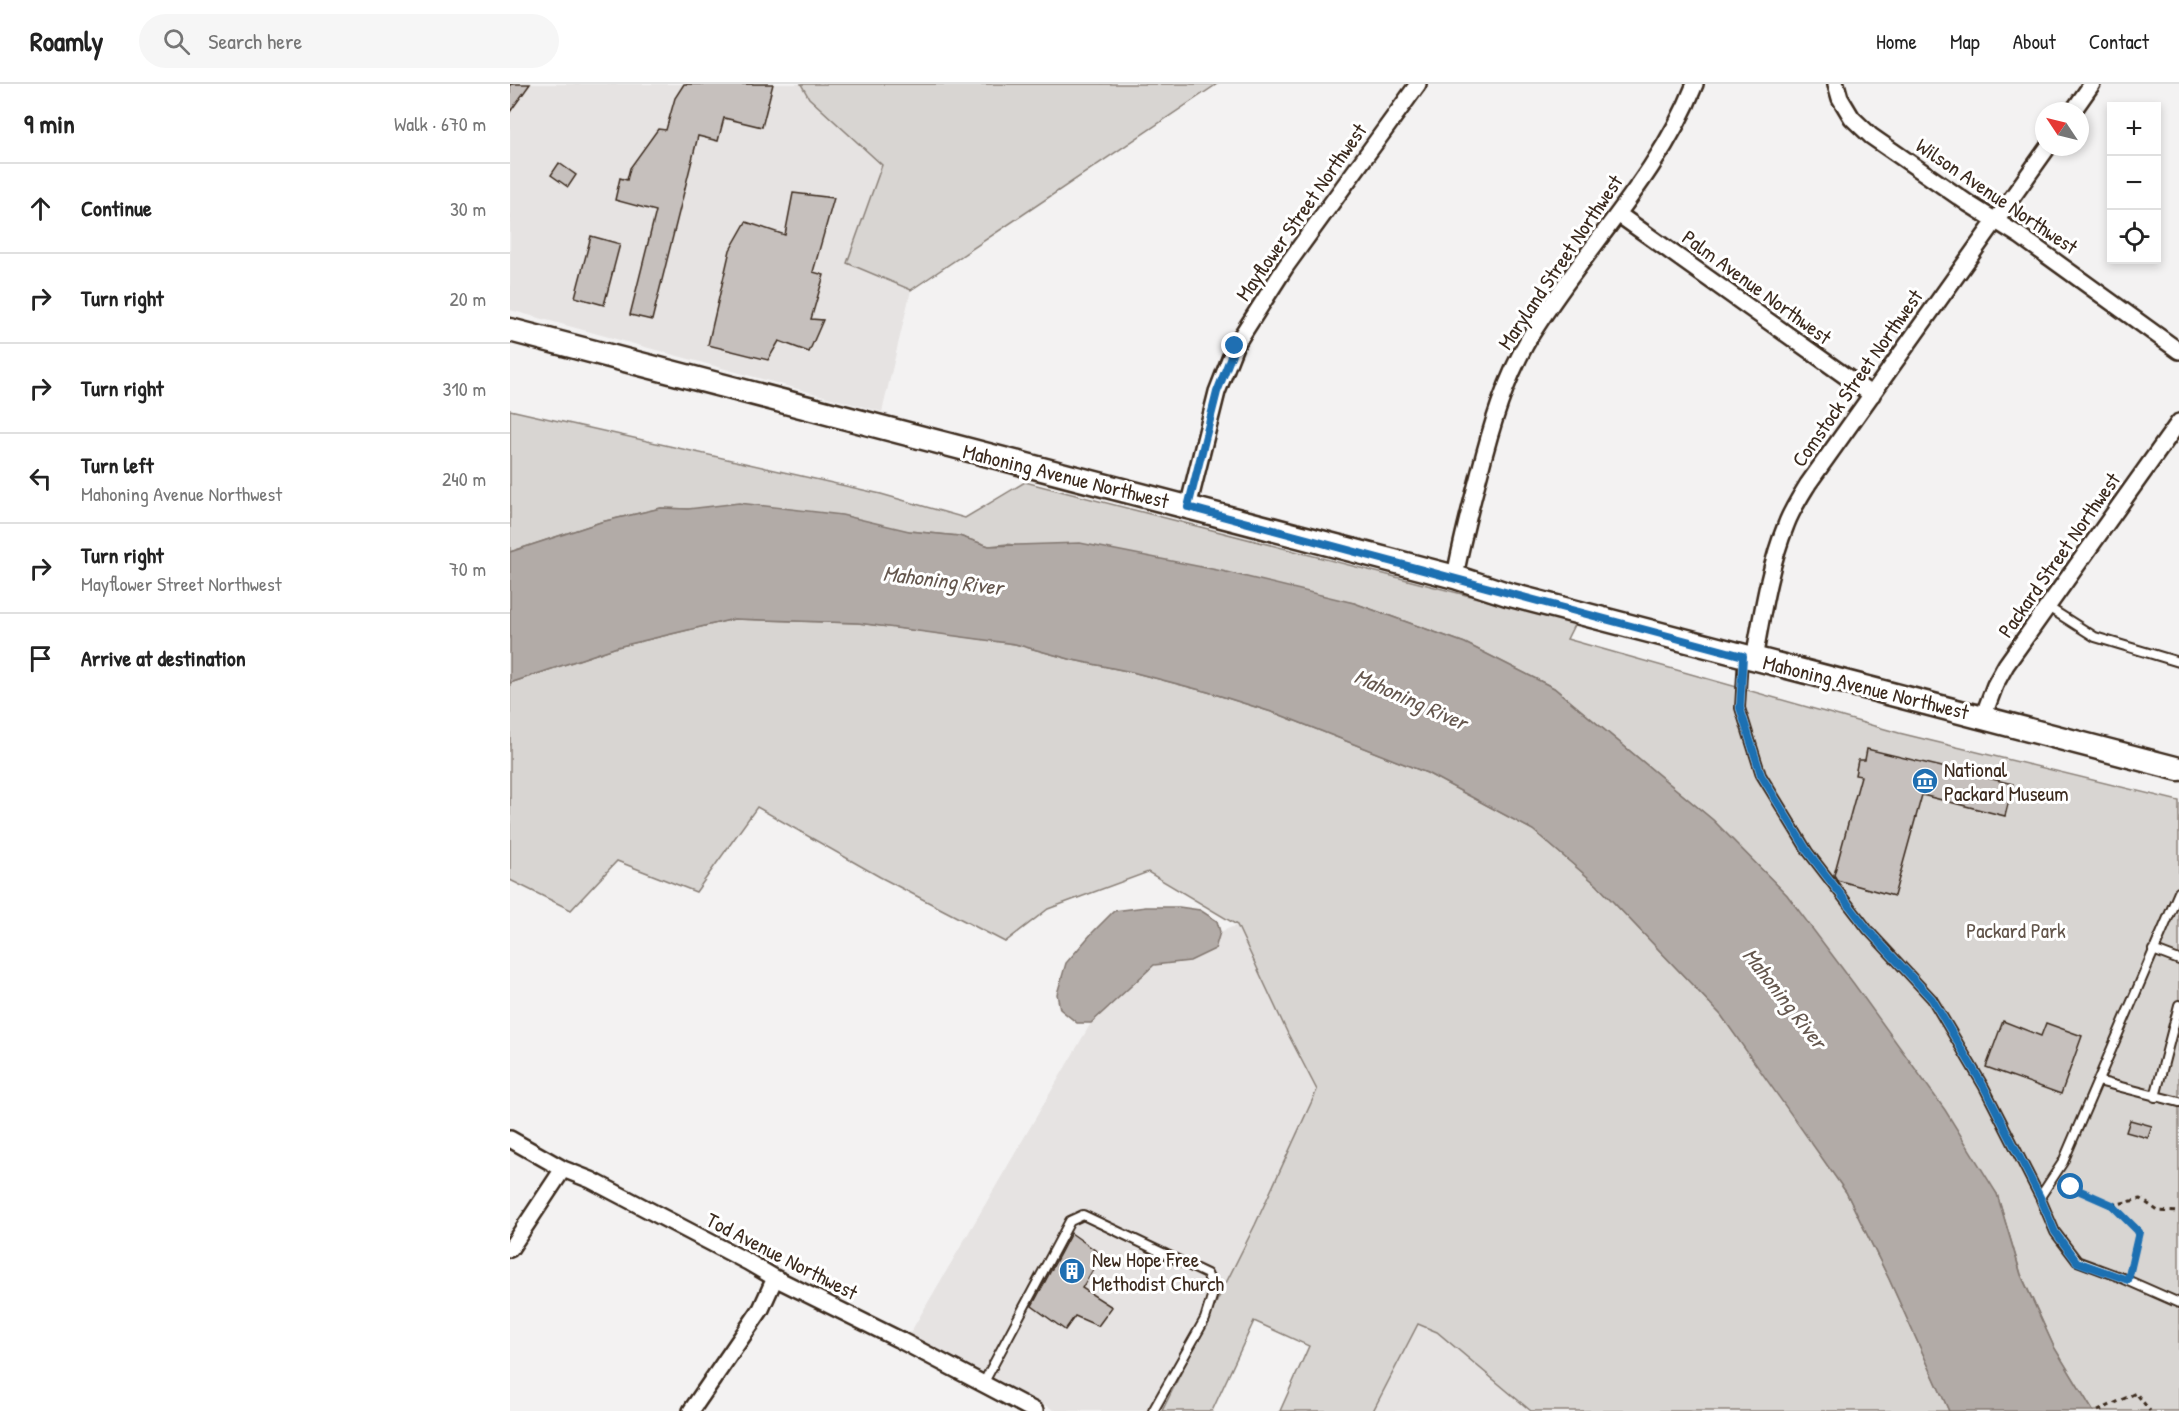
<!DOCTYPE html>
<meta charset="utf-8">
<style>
:root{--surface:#fff;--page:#f6f6f6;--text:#222;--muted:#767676;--line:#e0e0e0}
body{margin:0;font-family:"Patrick Hand",sans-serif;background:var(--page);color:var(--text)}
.controls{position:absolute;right:18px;top:18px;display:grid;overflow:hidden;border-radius:0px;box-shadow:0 3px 9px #0003}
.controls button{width:54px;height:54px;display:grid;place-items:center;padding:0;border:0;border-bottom:2px solid var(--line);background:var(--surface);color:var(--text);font:30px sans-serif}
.compass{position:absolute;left:1525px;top:18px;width:54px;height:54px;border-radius:50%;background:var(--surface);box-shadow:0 3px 9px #0003;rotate:305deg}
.stop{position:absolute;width:18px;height:18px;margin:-14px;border:4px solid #1f6fb2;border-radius:50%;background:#fff}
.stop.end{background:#1f6fb2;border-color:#fff;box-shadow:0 2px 6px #0008}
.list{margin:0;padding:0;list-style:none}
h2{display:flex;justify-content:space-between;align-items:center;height:78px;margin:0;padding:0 24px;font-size:26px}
h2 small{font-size:20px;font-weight:400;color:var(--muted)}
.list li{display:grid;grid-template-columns:39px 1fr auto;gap:18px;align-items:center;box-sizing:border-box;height:90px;padding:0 24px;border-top:2px solid var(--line)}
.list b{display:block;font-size:22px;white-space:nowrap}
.list p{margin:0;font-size:20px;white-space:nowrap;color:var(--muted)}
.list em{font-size:20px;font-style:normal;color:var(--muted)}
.icon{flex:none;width:33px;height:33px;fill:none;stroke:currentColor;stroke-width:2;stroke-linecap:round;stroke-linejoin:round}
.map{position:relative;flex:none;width:1669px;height:1327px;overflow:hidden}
header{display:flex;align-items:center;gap:36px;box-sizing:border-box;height:84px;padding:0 30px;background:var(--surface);border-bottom:2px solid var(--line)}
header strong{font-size:28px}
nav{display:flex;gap:33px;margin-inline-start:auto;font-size:21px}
.search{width:420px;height:54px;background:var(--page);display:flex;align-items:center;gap:15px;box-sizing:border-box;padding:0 21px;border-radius:33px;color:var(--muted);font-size:22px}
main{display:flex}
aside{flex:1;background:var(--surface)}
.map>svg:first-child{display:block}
.built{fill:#e6e3e2}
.green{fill:#d8d5d2;stroke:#8a8078;stroke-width:1.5}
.water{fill:#b2aba7;stroke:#827770;stroke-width:1.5}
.building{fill:#c6c0bd;stroke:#3b2a1e;stroke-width:1.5}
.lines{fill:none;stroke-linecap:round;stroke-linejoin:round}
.service-casing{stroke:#3b2a1e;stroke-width:12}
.minor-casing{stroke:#3b2a1e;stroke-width:20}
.secondary-casing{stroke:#3b2a1e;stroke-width:27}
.path{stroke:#3b2a1e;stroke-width:3;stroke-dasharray:4.5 4.5;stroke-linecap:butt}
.service{stroke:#fff;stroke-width:8}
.minor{stroke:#fff;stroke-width:15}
.secondary{stroke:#fff;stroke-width:22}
.route{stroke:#1f6fb2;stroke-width:8}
.labels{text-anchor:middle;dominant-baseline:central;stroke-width:6;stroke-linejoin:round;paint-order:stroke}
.street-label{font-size:21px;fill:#3b2a1e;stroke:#fff}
.poi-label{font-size:21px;fill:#3b2a1e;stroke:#fff;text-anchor:start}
.park-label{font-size:21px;fill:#62554b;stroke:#fff}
.water-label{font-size:22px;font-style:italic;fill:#65574e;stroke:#fff}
</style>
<header>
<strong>Roamly</strong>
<div class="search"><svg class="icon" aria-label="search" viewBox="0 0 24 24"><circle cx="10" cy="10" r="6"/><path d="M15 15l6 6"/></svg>Search here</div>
<nav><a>Home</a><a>Map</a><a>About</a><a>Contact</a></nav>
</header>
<main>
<aside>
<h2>9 min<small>Walk · 670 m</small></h2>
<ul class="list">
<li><svg class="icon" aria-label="ahead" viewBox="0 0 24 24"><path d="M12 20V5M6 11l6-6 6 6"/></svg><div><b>Continue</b></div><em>30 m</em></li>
<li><svg class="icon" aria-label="right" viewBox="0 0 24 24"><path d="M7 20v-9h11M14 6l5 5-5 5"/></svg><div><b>Turn right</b></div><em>20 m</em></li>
<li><svg class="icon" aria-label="right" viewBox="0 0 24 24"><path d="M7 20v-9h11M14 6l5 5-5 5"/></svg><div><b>Turn right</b></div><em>310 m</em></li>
<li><svg class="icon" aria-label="left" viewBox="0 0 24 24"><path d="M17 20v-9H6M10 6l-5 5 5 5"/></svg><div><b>Turn left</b><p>Mahoning Avenue Northwest</p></div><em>240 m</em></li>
<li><svg class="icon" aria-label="right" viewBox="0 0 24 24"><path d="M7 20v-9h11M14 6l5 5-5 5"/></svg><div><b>Turn right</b><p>Mayflower Street Northwest</p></div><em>70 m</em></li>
<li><svg class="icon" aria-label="arrive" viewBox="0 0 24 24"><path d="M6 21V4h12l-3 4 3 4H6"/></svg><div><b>Arrive at destination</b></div></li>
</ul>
</aside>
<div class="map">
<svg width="1669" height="1327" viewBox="0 0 1669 1327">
<rect width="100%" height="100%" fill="#f3f2f2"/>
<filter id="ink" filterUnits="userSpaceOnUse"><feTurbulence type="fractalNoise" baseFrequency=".0167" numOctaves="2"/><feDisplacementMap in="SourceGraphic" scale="12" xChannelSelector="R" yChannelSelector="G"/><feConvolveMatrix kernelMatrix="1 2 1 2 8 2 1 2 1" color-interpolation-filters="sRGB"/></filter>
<g filter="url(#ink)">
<!-- built -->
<path class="built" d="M 0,0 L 291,0 L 299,14 L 372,81 L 337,179 L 401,206 L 372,328 L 0,226 Z
M 727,841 L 807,1006 L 745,1141 L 652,1327 L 546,1327 L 399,1251 L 581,939 L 645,881 L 680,877 L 704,865 L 710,848 Z
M 908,1240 L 927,1248 L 1021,1327 L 863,1327 Z"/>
<!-- green -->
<path class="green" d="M 291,0 L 707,0 L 401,206 L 337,179 L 372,81 L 299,14 Z
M 0,326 L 371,410 L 455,434 L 515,398 L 1065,539 L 1057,555 L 1389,649 L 1669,717 L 1669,1327 L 1583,1327 L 1544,1263 L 1511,1190 L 1487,1110 L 1277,811 L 1203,736 L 1044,604 L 955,559 L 844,519 L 497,460 L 479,462 L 449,452 L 178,425 L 151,424 L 91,438 L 0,468 Z
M 224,535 L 348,539 L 443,551 L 505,560 L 563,576 L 622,588 L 698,608 L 768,630 L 917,689 L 1023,746 L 1087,801 L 1211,931 L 1276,1021 L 1336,1108 L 1379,1195 L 1439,1327 L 1021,1327 L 927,1248 L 908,1240 L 863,1327 L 770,1327 L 799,1262 L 744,1237 L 702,1327 L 652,1327 L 745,1141 L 807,1006 L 778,950 L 727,841 L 638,788 L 538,825 L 495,858 L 370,793 L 247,723 L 186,808 L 107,777 L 61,826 L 0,796 L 0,599 L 107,563 Z"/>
<!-- water -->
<path class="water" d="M 229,419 L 332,431 L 399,447 L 449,452 L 479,462 L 570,459 L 712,487 L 844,519 L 955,559 L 1044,604 L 1203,736 L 1277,811 L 1344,900 L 1435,1026 L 1487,1110 L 1511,1191 L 1544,1263 L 1583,1327 L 1439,1327 L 1379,1195 L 1336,1108 L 1211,931 L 1087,801 L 1023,746 L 917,689 L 768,630 L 698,608 L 622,588 L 563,576 L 505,560 L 348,539 L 224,535 L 107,563 L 0,599 L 0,468 L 91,438 L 151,424 L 178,425 Z
M 636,823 L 669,823 L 690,826 L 707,837 L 710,848 L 705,865 L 680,877 L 644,881 L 581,939 L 567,939 L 550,925 L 547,910 L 556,879 L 582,849 L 604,827 Z"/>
<!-- building -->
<path class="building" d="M 0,0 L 20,0 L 0,28 Z
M 174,0 L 263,0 L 252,43 L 214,34 L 208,57 L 188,52 L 142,236 L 120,231 L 146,127 L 105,116 L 110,94 L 117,96 L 120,84 L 148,45 L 156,46 L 165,14 Z
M 49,79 L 66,91 L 58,103 L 41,91 Z
M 283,109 L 324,114 L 303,188 L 314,191 L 301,235 L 313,236 L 299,268 L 269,257 L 258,276 L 198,261 L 220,166 L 236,138 L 275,151 Z
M 81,152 L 110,160 L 94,221 L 65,213 Z
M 1357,665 L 1503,700 L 1495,732 L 1412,711 L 1384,812 L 1327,796 L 1324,791 L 1351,692 L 1345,691 L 1348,676 L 1355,676 Z
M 1493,937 L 1531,952 L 1536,939 L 1572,952 L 1551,1010 L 1476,983 Z
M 1620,1036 L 1642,1042 L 1638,1054 L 1616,1048 Z
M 561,1149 L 592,1171 L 572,1204 L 602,1223 L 588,1242 L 565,1232 L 555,1246 L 522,1222 Z"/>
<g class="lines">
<!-- service casing -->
<g class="service-casing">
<path id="service" d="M 1538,523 L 1585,553 L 1669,578
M 1233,573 L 1230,624 L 1251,691 L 1298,768 L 1358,846 L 1422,915 L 1474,1003 L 1530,1113 L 1545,1148 L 1567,1177 L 1610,1193 L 1669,1219
M 1643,866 L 1669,876
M 1588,997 L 1669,1018
M 1645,1013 L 1669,921
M 1530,1113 L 1553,1078 L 1669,808
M 473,1300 L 560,1137 L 573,1131 L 697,1190 L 704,1206 L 695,1235 L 643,1327"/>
</g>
<!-- minor casing -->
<g class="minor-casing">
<path id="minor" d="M 1326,0 L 1330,14 L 1342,34 L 1361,52 L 1459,120 L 1510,152 L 1669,267
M 1563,27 L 1582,0
M 1108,130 L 1362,311
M 678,423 L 707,308 L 725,262 L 776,182 L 908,0
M 945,493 C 951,459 960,425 969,391 C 981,343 995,295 1021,251 C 1073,166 1148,94 1185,0
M 1244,575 C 1252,531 1259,483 1276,441 C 1281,427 1290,413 1298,400 L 1538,63
M 1473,633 L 1485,601 L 1496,581 L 1669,338
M 0,1055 L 53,1085 L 81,1096 L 238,1178 L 265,1194 L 388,1255 L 525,1327
M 0,1165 L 53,1085
M 181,1327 L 251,1225 L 265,1194"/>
</g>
<!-- secondary casing -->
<g class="secondary-casing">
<path id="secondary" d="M 0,246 L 945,493 L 997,510 L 1669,685"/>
</g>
<!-- path -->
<path class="path" d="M 1561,1103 L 1602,1121 L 1629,1148 L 1621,1186
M 1602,1121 L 1631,1115 L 1648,1127 L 1669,1128
M 1588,1327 L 1626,1309 L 1640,1327"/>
<!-- service -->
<use href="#service" class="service"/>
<!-- minor -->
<use href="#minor" class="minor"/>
<!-- secondary -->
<use href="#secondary" class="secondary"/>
</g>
</g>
<g class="lines" filter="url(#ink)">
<!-- route -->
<path class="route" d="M 725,262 L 707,308 L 678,423 L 1233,572 L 1230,624 L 1251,691 L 1298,768 L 1358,846 L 1422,915 L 1474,1003 L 1530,1113 L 1545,1148 L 1567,1178 L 1618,1196 L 1629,1148 L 1602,1121 L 1561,1103"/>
</g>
<!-- icons -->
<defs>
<g id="museum-disc" transform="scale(1.35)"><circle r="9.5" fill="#1f6fb2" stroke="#fff"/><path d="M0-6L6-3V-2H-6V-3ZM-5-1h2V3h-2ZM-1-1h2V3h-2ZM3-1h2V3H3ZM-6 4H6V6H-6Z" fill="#fff"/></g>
<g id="building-disc" transform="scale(1.35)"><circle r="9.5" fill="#1f6fb2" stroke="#fff"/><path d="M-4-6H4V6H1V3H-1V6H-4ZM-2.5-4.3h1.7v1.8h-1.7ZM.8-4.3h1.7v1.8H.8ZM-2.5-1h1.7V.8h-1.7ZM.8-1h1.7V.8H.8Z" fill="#fff"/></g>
</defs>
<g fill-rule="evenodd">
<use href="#museum-disc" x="1415" y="697"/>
<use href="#building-disc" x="562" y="1187"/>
</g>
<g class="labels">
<!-- street labels -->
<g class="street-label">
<text transform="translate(1487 112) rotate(34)">Wilson Avenue Northwest</text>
<text transform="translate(791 128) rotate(-55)">Mayflower Street Northwest</text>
<text transform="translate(1050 178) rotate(-56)">Maryland Street Northwest</text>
<text transform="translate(1247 203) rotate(36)">Palm Avenue Northwest</text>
<text transform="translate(1347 294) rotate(-55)">Comstock Street Northwest</text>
<text transform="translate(556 392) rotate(14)">Mahoning Avenue Northwest</text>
<text transform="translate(1549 471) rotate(-55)">Packard Street Northwest</text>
<text transform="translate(1356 603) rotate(14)">Mahoning Avenue Northwest</text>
<text transform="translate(272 1172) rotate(27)">Tod Avenue Northwest</text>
</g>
<!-- poi labels -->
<g class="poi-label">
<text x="1434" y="685">National<tspan x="1434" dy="24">Packard Museum</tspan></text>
<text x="582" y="1175">New Hope Free<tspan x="582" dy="24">Methodist Church</tspan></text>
</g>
<!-- park labels -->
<g class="park-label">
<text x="1506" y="846">Packard Park</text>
</g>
<!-- water labels -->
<g class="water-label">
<text transform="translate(433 496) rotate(7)">Mahoning River</text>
<text transform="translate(901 615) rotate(24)">Mahoning River</text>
<text transform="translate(1275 914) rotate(52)">Mahoning River</text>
</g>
</g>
</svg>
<div class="controls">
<button>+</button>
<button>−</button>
<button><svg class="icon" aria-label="locate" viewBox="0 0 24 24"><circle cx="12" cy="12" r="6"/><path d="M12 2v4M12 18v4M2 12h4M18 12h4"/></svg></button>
</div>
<svg class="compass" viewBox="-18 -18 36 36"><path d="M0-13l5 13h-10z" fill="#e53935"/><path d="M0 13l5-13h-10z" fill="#767676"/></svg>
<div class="stop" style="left:1561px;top:1103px"></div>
<div class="stop end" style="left:725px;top:262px"></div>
</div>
</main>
